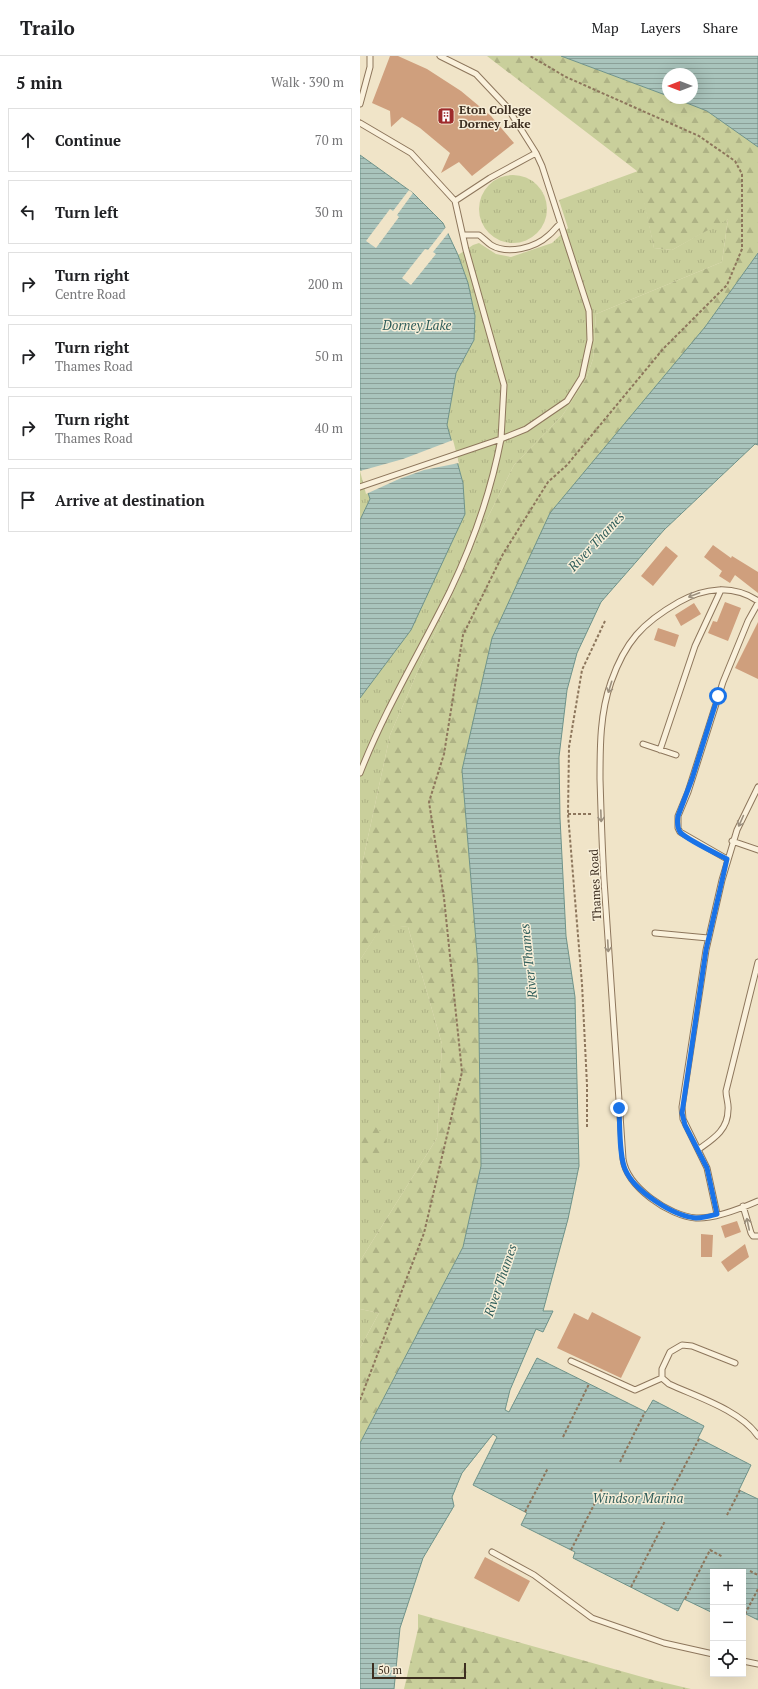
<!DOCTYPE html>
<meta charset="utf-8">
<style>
:root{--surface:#fff;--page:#f2f2f2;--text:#202124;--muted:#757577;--line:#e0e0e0}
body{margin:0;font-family:"PT Serif",serif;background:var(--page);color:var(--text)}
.controls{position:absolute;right:12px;bottom:12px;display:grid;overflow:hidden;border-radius:0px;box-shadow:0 4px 16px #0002}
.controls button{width:36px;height:36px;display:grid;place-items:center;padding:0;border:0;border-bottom:1px solid var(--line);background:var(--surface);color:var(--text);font:20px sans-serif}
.compass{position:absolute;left:302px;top:12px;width:36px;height:36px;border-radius:50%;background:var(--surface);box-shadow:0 4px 16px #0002;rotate:270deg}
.scale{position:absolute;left:12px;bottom:10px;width:94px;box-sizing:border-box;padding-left:4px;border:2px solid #3d2e20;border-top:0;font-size:11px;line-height:14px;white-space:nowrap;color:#3d2e20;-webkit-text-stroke:3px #f7eed8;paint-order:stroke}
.stop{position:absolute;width:12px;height:12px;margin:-9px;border:3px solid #1a73e8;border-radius:50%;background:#fff}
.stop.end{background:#1a73e8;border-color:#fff;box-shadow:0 1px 4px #0008}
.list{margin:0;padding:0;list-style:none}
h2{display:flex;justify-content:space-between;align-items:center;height:52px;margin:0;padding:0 16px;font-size:17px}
h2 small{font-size:13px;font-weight:400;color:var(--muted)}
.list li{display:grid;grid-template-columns:26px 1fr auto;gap:12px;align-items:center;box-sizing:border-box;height:64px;margin:0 8px 8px;padding:0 8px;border:1px solid var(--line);border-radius:0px}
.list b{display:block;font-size:15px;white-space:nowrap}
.list p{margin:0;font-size:13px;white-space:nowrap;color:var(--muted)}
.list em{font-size:13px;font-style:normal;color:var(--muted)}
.icon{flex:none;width:22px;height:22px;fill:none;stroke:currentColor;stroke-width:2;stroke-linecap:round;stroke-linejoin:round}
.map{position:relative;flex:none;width:398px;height:1633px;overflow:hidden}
header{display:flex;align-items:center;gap:24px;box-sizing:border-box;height:56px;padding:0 20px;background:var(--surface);border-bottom:1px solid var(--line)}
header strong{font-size:19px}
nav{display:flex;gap:22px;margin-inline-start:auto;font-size:14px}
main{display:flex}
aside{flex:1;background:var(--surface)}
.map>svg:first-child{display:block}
.grass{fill:url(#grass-tufts)}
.forest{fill:url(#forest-firs)}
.water{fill:url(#water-rules);stroke:#6f938a}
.pier{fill:#f0e4c8}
.building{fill:#cf9f7d}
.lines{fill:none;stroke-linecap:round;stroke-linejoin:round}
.service-casing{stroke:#8d765c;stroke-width:7}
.path{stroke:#8d765c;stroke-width:2;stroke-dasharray:3 2;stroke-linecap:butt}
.service{stroke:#faf1dc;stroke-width:5}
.oneway{stroke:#9c907e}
.route{stroke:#1a73e8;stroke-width:5}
.labels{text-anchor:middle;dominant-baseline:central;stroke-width:3;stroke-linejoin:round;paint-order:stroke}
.poi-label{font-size:12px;font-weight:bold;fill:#3d2e20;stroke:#f7eed8;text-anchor:start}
.street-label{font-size:12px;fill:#3d2e20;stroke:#f7eed8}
.water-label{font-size:13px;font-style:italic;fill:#2f5d5a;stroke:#f7eed8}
</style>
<header>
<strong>Trailo</strong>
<nav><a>Map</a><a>Layers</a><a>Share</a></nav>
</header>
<main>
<aside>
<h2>5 min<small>Walk · 390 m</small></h2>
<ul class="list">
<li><svg class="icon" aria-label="ahead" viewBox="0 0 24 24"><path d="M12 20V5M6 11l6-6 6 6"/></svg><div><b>Continue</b></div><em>70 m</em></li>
<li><svg class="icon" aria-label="left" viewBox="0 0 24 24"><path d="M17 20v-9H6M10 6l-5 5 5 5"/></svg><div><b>Turn left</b></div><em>30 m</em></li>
<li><svg class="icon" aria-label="right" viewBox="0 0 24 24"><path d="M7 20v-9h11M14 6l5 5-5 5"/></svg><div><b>Turn right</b><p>Centre Road</p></div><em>200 m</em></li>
<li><svg class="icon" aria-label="right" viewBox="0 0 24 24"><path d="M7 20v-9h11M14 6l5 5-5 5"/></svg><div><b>Turn right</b><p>Thames Road</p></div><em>50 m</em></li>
<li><svg class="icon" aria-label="right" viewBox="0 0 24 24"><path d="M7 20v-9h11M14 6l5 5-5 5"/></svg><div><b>Turn right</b><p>Thames Road</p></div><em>40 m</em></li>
<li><svg class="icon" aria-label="arrive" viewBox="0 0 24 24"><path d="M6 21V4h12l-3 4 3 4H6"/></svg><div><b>Arrive at destination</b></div></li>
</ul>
</aside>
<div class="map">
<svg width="398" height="1633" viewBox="0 0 398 1633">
<defs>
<pattern id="grass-tufts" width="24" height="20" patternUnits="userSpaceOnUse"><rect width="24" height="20" fill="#c9cf9b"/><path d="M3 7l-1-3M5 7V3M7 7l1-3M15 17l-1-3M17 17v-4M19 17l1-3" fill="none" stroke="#aeb285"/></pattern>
<pattern id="forest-firs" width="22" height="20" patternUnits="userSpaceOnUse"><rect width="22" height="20" fill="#c9cf9b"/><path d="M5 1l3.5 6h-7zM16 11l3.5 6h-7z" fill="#aeb285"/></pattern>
<pattern id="water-rules" width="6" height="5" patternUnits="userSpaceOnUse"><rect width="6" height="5" fill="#a9c4bc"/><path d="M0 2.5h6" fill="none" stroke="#8ba098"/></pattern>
</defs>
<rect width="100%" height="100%" fill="#f0e4c8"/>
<!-- grass -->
<path class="grass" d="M 278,115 L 294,192 L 312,194 L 368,162 L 362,206 L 236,258 L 233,303 L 226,323 L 202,360 L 154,409 L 122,473 L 67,594 L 30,679 L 0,818 L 0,642 L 51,574 L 103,427 L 87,369 L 96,317 L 114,284 L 115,260 L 108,227 L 98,199 L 113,189 L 119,187 L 136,198 L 151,201 L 192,187 L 208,172 L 199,144 Z
M119 153a34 34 0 1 1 68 0a34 34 0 1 1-68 0Z
M 0,411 L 10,443 L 0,464 Z
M 23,868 L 48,871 L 82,988 L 77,1082 L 0,1205 L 0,904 Z
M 0,1253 L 19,1257 L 0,1292 Z"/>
<!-- forest -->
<path class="forest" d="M 127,0 L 201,0 L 308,40 L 308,42 L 314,42 L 347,55 L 398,91 L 398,197 L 345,271 L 102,714 L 118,910 L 121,1110 L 103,1191 L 0,1387 L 0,1292 L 19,1257 L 0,1253 L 0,1205 L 77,1082 L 82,988 L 48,871 L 23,869 L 0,904 L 0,818 L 30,679 L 67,594 L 122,473 L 154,409 L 202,360 L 226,323 L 233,303 L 236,258 L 362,206 L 368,163 L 312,194 L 294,192 L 277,115 Z
M 14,1069 L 27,1083 C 24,1097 11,1111 0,1120 L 0,1076 Z
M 58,1558 L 293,1624 L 331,1633 L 44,1633 L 58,1573 Z"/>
<!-- water -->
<path class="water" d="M 201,0 L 398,0 L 398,91 L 347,55 L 314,42 L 332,42 L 332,18 L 308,18 L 308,40 Z
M 0,99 L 53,137 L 83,167 L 98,199 L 108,227 L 115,260 L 114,284 L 96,317 L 87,369 L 103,427 L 105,458 L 51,574 L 0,642 L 0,464 L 10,443 L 0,411 Z
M 398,197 L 398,389 L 395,388 L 304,474 L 241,546 L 217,597 L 207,634 L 199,701 L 200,762 L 206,880 L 215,941 L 219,1110 L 208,1163 L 183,1255 L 193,1255 L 183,1276 L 176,1273 L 150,1334 L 145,1354 L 149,1356 L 177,1302 L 286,1356 L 293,1344 L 344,1370 L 338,1382 L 391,1409 L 379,1434 L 398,1443 L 398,1564 L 384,1557 L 383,1559 L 383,1516 L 353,1516 L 353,1557 L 324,1543 L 318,1555 L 213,1502 L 215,1496 L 161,1469 L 167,1457 L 113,1429 L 137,1381 L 133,1378 L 102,1417 L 92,1441 L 94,1450 L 63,1502 L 40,1572 L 34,1633 L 0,1633 L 0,1387 L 103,1191 L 121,1110 L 118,910 L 102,714 L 132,582 L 190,457 L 345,271 Z"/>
<!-- pier -->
<path class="pier" d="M 49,134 L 53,137 L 37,159 L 39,161 L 16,192 L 6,185 L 30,153 L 33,155 Z
M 86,171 L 89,176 L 73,196 L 76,198 L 51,229 L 42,222 L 65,193 L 68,194 Z
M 93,384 L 99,407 L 64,414 L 39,423 L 6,438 L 0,415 L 43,403 Z"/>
<!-- building -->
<path class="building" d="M 30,0 L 38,0 L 67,13 L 101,35 L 131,60 L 154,87 L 112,120 L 99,106 L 81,117 L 90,97 L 60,72 L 42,61 L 31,71 L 30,55 L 12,47 Z
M 353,489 L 371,502 L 372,500 L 398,516 L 398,537 L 375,519 L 370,527 L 359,520 L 362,515 L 344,501 Z
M 306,490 L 318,500 L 293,530 L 281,520 Z
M 365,546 L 381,552 L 368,585 L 348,577 L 353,565 L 357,566 Z
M 334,547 L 341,558 L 321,570 L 315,559 Z
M 398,566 L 398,623 L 375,612 Z
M 298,572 L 319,579 L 315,591 L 294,584 Z
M 377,1165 L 381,1176 L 365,1182 L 361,1170 Z
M 341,1178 L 353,1179 L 352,1201 L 341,1201 Z
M 385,1188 L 389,1201 L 368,1216 L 361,1206 Z
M 232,1256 L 281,1281 L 261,1322 L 197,1292 L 214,1257 L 228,1264 Z
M 125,1501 L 170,1525 L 159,1546 L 114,1522 Z"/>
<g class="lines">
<!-- service casing -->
<g class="service-casing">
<path id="service" d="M 0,48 L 10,11 L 10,0
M 0,67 L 51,97 L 95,145 L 106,194 L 144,329 L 141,383 L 0,431
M 95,145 L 130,122 L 176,97
M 104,179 L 119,179 C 123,182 127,186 131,189 C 148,199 175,192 189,179 C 193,176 196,171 200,168
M 398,545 C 373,528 344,532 319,546 C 282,567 265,586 251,626 C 240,657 240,690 240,723 C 241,757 242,790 244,824 C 250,917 256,1010 263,1103 C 267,1131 309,1160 336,1162 C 353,1163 382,1152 398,1145
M 283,688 L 316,699
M 300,694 L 335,590 L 361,534
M 0,717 C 25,653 60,596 90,535 C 113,487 131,435 141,383 L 166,373 L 207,345 L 222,321 L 230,284 L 229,255 L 182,110 L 176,97 L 147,51 L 116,18 L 80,0
M 372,785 L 398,794
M 367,803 L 320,776 L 318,772 L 318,760 L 328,736 L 363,626 L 388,565 L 398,547
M 295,877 L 348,882
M 339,1093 C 353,1083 368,1074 368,1054 C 369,1048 366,1042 366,1035 L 398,906
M 383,1150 L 391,1177 L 393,1180 L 398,1180
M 357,1158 L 347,1112 L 323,1063 L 322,1051 L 346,894 L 362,824 L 377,774 L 398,731
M 211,1305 L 275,1334 L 302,1322
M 375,1307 L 332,1290 L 322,1289 L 310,1296 L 302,1313 L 302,1322 L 309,1328 C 337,1341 380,1354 398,1380
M 132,1496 L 174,1519 L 232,1562 L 304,1587 L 353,1598
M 383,1605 L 398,1608"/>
</g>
<!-- path -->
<path class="path" d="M 208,758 L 233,758
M 227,1071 L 227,1029 L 222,928 L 208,758 L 209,691 L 222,614 L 245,565
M 0,1344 L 64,1177 L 102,1016 L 84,842 L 69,746 L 84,698 L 103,579 L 143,498 L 188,426 L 207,409 L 303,293 L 367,229 L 382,193 L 382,118 L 375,105 L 339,80 L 206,21 L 170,0
M 203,1381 L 229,1328
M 260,1406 L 285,1356
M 312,1434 L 339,1383
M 165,1456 L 188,1412
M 367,1459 L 380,1434
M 211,1494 L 242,1433
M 390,1515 L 398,1519
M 271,1531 L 305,1465
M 325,1543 L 350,1494 L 363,1501
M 385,1558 L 398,1533"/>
<!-- service -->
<use href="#service" class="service"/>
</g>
<!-- one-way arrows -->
<defs><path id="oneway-shaft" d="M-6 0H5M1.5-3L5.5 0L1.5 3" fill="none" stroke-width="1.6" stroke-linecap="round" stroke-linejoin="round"/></defs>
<g class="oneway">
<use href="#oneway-shaft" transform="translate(334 539) rotate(159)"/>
<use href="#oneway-shaft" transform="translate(250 631) rotate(107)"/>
<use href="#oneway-shaft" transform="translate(241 760) rotate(88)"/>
<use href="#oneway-shaft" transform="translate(381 765) rotate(114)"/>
<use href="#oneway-shaft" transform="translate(248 890) rotate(87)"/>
<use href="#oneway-shaft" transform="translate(388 1168) rotate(-102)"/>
</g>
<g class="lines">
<!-- route -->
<path class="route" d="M 259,1052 C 260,1069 259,1099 265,1113 C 274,1135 313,1160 336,1162 C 344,1162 350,1160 357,1158 L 347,1112 L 325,1069 L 322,1057 L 346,894 L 367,803 C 357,798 326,783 320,776 C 317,771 317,766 318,760 L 332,723 L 358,640"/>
</g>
<!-- icons -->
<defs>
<g id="building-square" transform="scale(0.9)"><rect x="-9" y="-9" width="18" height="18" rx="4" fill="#9e2a2b" stroke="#f7eed8"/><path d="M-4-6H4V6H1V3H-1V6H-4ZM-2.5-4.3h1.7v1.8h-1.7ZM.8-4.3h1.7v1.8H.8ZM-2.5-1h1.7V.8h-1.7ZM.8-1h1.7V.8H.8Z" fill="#fff"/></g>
</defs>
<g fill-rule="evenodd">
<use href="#building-square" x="86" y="60"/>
</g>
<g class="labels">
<!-- poi labels -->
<g class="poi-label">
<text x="99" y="53">Eton College<tspan x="99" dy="14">Dorney Lake</tspan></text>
</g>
<!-- street labels -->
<g class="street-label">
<text transform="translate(235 829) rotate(-93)">Thames Road</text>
</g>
<!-- water labels -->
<g class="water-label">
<text x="57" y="269">Dorney Lake</text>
<text transform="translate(236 485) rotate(-47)">River Thames</text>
<text transform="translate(168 905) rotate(-96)">River Thames</text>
<text transform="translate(140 1224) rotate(-71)">River Thames</text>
<text x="278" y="1442">Windsor Marina</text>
</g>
</g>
</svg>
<div class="controls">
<button>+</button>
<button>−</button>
<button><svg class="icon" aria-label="locate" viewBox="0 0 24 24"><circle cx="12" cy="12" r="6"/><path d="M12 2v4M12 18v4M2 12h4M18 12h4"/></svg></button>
</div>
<svg class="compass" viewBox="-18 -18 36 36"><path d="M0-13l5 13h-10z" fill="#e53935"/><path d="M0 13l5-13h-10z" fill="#757577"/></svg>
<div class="scale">50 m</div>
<div class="stop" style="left:358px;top:640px"></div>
<div class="stop end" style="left:259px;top:1052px"></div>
</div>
</main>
